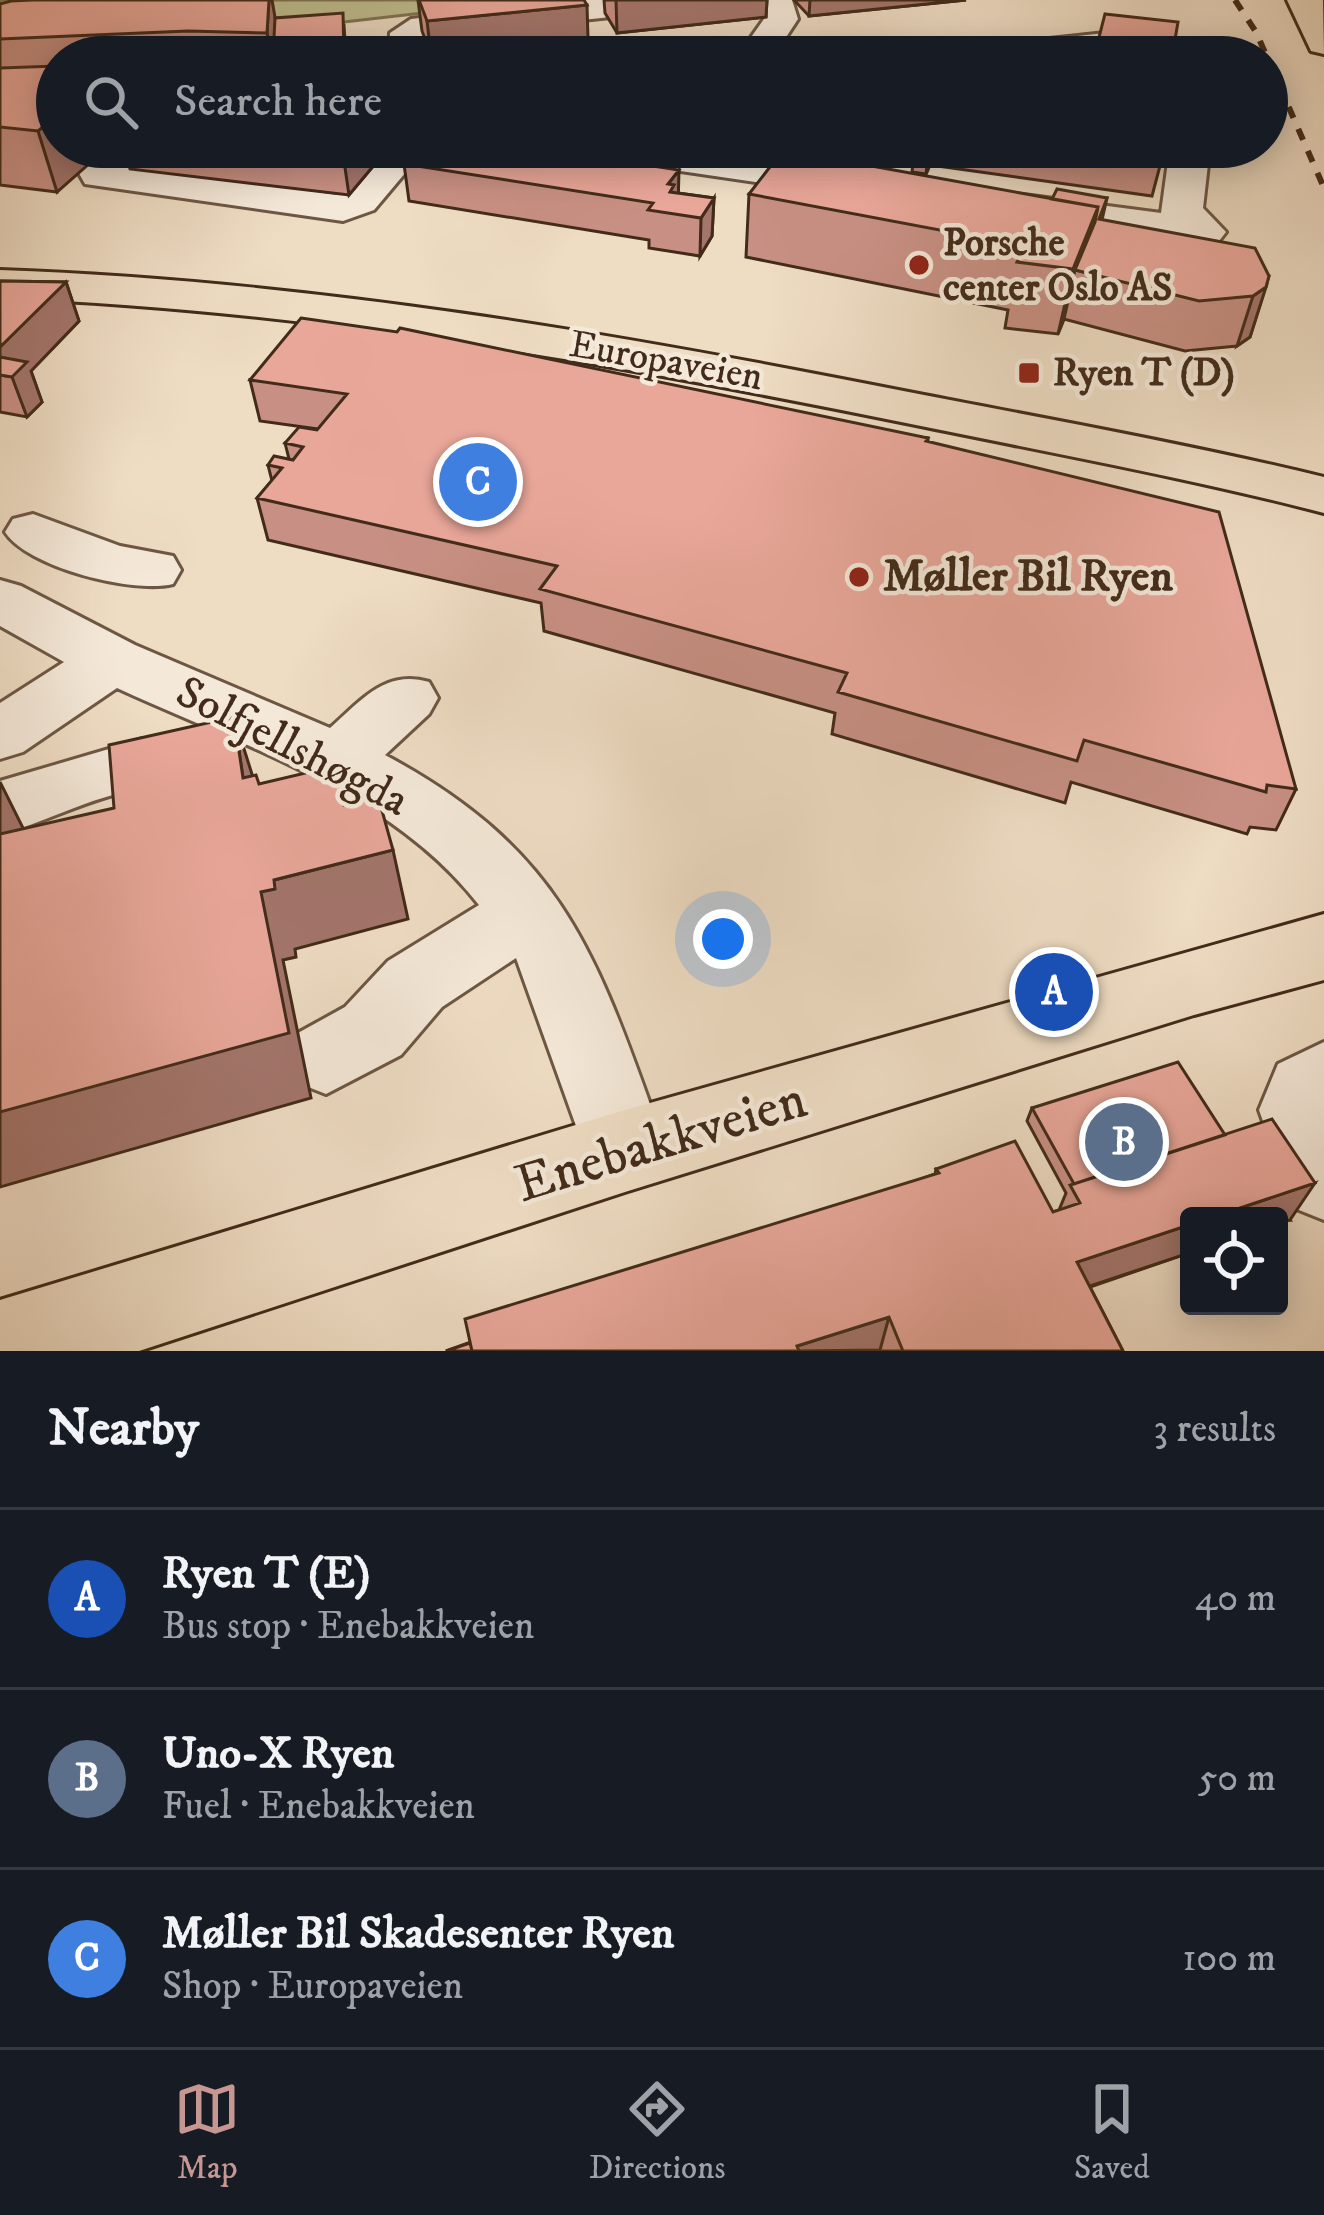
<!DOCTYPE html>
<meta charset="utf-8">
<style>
:root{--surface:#171b24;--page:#242831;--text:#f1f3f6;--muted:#9ea1a6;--line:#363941;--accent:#c59692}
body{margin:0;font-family:"IM FELL DW Pica",serif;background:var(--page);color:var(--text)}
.controls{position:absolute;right:36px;bottom:36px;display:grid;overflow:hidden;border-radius:12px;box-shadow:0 6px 30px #0003}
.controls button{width:108px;height:108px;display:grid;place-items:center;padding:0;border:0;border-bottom:3px solid var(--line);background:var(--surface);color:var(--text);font:60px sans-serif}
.you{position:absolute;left:723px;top:939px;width:42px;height:42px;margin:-30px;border:9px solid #fff;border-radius:50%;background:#1a73e8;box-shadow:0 0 0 18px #1a73e833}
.badge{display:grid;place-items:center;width:78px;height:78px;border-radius:50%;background:var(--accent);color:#fff;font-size:39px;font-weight:700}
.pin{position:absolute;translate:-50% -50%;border:6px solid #fff;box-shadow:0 3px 12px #0006}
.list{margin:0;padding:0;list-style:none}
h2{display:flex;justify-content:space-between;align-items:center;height:156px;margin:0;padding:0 48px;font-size:51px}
h2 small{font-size:39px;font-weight:400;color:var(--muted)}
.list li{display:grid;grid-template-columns:78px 1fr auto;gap:36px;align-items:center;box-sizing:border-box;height:180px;padding:0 48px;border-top:3px solid var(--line)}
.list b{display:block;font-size:45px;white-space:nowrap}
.list p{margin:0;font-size:39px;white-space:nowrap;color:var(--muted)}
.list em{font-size:39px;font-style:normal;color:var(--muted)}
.icon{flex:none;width:66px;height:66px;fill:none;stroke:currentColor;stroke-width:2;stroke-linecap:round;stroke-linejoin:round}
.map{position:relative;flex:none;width:1324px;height:1351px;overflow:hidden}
.search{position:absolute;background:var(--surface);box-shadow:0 6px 30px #0003;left:36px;right:36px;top:36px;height:132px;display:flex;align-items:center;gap:30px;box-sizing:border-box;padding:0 42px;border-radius:66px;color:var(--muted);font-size:45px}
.sheet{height:696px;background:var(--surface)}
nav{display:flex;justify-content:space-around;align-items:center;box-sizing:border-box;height:168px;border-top:3px solid var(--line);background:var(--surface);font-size:33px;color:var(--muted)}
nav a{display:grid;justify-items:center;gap:6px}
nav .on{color:var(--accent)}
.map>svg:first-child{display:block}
.green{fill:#bebf90;stroke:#807555;stroke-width:3}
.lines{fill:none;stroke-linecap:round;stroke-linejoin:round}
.minor-casing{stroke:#6d5744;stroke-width:6}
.major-casing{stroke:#422b1a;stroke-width:6}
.highway-casing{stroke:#422b1a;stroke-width:6}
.minor{fill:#f4e8d8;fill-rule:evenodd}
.major{fill:#eedcc3;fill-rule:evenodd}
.highway{fill:#eedcc3;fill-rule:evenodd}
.rail{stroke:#422b1a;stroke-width:6;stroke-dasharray:12 12;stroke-linecap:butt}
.wall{fill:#c89084;stroke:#422b1a;stroke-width:3}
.shaded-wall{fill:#a3756c;stroke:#422b1a;stroke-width:3}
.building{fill:#e9a79a;stroke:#422b1a;stroke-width:3}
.poi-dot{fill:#8f2418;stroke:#f4e8d8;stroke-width:4.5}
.labels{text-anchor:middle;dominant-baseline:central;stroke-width:9;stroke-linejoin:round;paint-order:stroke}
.far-poi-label{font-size:39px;font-weight:bold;fill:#422b1a;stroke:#f4e8d8;text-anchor:start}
.far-street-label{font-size:39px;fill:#422b1a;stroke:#f4e8d8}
.poi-label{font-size:45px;font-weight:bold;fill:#422b1a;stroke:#f4e8d8;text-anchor:start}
.street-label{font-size:45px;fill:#422b1a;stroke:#f4e8d8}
.near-street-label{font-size:54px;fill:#422b1a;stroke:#f4e8d8}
</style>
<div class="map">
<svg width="1324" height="1351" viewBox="0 0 1324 1351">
<rect width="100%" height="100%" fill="#eedcc3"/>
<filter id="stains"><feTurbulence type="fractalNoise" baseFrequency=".00167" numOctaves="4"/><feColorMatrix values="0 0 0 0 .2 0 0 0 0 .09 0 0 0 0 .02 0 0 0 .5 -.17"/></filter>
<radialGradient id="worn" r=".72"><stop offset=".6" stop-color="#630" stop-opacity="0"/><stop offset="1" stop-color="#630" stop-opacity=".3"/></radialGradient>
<!-- green -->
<path class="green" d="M 0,0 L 536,0 L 344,22 L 0,41 Z"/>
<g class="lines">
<!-- minor casing -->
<g class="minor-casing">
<path id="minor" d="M 578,0 L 695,0 L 678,10 L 430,36 L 425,38 L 425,57 L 389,57 L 390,33 L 411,19 Z
M 758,0 L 792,0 L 798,19 L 773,57 L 737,57 L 764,19 Z
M 1115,32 L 1178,41 L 1203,57 L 1115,53 L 966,57 L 971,49 L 984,46 Z
M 99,147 L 143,147 L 125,166 L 338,195 L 385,147 L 427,147 L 374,210 L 343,221 L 85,184 L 77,170 Z
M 579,147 L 682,147 L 852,172 L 867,175 L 873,184 L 867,193 L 852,196 L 599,159 L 585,155 Z
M 1170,147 L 1210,147 L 1203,208 L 1226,232 L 1219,241 L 1204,245 L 1016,220 L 1001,216 L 995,207 L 1001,198 L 1016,194 L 1161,213 Z
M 33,514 L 120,546 L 173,556 L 181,570 L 173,584 C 133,594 27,567 5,532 L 13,519 Z
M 0,580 L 21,586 L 135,645 L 330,728 C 361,701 385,669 429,682 L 438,698 L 429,714 L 385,755 C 572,855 599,965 667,1151 L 655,1179 L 625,1190 L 595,1179 L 516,958 L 442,1007 L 401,1055 L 326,1094 L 298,1083 L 286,1058 L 298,1033 L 345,1007 L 388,961 L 479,905 C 391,792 243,746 117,688 L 23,752 L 0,759 L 0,703 L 64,662 L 0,626 Z
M 143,739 L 168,739 L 218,750 L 228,768 L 218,786 C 187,795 157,786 125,792 C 83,801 42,823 0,835 L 0,781 Z
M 1324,1042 L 1324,1220 L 1294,1208 L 1259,1110 L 1278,1064 Z"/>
</g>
<!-- major casing -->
<g class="major-casing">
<path id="major" d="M 1324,914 L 1324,980 L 1194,1015 L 625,1192 L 139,1351 L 0,1351 L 0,1300 L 625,1110 Z"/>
</g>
<!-- highway casing -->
<g class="highway-casing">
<path id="highway" d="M 1287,0 L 1323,0 L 1324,54 L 1311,51 Z
M 0,270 C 313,281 618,334 924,395 C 1058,421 1192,445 1324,477 L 1324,513 C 1189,478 1052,453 916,425 C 612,363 310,310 0,298 Z"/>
</g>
<!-- minor -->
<use href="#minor" class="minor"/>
<!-- major -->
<use href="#major" class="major"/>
<!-- highway -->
<use href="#highway" class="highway"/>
<!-- rail -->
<path class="rail" d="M 1235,0 L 1256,32 L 1324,188"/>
</g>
<!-- wall -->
<path class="wall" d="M 418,0 L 588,38 L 431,55 L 422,31 Z
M 604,0 L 767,0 L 766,17 L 617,33 L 605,13 Z
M 794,0 L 966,0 L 809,16 Z
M 0,4 L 275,18 L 344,25 L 346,57 L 57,57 L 57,192 L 0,185 Z
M 120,147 L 384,147 L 385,152 L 349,195 L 130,169 L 127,158 L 123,156 Z
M 799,147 L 1165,147 L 1152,196 L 930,165 L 926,174 L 912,172 L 913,163 Z
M 404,164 L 678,193 L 714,198 L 712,236 L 700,256 L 649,248 L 649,240 L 409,201 Z
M 749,194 L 1052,199 L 1107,198 L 1102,220 L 1269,276 L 1250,337 L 1237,346 L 1185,351 L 1064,319 L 1058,334 L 1005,328 L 1008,310 L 746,257 Z
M 0,281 L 66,282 L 79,321 L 31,371 L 42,402 L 27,417 L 0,412 Z
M 250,380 L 928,438 L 928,441 L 1296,789 L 1276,830 L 1250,827 L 1247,834 L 1071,782 L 1065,803 L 832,734 L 835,713 L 544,631 L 541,603 L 268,540 L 257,498 L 272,481 L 268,465 L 289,459 L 285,443 L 318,429 L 260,421 Z
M 1032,1108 L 1225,1135 L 1290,1220 L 1189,1216 L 1189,1253 L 1090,1287 L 1123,1351 L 446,1351 L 935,1174 L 936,1169 L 1053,1212 L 1059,1210 L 1066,1193 L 1027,1121 Z"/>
<!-- shaded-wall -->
<path class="shaded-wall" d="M 269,0 L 272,0 L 277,29 L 276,57 L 272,57 L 267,33 Z
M 616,0 L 767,0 L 766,17 L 617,33 Z
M 810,0 L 966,0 L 809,16 Z
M 587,5 L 588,38 L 431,55 L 427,21 Z
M 57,115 L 57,147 L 108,147 L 57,192 L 38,131 Z
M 342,147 L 384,147 L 385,152 L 349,195 Z
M 929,147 L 932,147 L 930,165 L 926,174 Z
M 679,170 L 678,207 L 668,184 Z
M 714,198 L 712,236 L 700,256 L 701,218 Z
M 1098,207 L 1083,272 L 1075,270 L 1064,319 L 1058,334 L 1073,269 Z
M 66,282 L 79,321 L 31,371 L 42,402 L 27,417 L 12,377 L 0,375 L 0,347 Z
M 1266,287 L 1250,337 L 1237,346 L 1253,296 Z
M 234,717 L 256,787 L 243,778 Z
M 0,782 L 29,840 L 0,848 Z
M 393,850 L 408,919 L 295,949 L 296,957 L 283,960 L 311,1098 L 0,1187 L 0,1112 L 274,880 Z
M 1315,1183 L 1290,1220 L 1279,1223 L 1279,1216 L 1216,1216 Z
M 1189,1225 L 1189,1253 L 1060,1296 L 1077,1262 Z
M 889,1317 L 880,1350 L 796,1351 L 797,1346 Z"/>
<!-- building -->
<path class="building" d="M 33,0 L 269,0 L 267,33 L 188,31 L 0,39 L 0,4 L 11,1 Z
M 419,0 L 584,0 L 587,5 L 427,21 Z
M 343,13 L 344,57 L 273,57 L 275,18 Z
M 1105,14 L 1178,22 L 1172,57 L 1094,57 Z
M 486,39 L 618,57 L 467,57 Z
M 775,52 L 816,57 L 772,57 Z
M 57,66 L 57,115 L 38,131 L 0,127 L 0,68 Z
M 421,147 L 529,147 L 679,170 L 668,184 L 674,185 L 670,192 L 714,198 L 701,218 L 648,210 L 653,203 L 404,164 Z
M 783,150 L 1098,207 L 1073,269 L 1017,262 L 1025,246 L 749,194 Z
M 1057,189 L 1107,198 L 1099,219 L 1255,248 L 1269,276 L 1266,287 L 1253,296 L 1199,301 L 1075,270 L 1095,222 L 1098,207 L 1052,199 Z
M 0,281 L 66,282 L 0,347 Z
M 301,318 L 397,332 L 400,328 L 928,438 L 926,441 L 1219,512 L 1296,789 L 1267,785 L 1266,792 L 1084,740 L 1077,761 L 838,692 L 847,673 L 540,589 L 557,566 L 257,498 L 282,468 L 268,465 L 274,456 L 293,460 L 303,447 L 285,443 L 299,427 L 317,430 L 347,394 L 250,380 Z
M 0,357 L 27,362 L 12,377 L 0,375 Z
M 234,717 L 243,778 L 256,775 L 259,784 L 335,766 L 344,805 L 378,796 L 393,850 L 274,880 L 275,889 L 261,892 L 289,1033 L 0,1112 L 0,834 L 114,808 L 109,745 Z
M 1178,1062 L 1225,1135 L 1074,1184 L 1032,1108 Z
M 1272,1119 L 1315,1183 L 1216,1216 L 1189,1216 L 1189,1225 L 1077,1262 L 1123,1351 L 903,1351 L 889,1317 L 797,1346 L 799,1351 L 472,1351 L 465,1319 L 939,1173 L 936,1169 L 1015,1141 L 1053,1212 L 1080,1203 L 1070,1185 Z
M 470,1343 L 472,1351 L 446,1351 Z"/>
<!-- markers -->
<g class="poi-dot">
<circle cx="919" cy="265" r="12"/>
<rect x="1017" y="361" width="24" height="24" rx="6"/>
<circle cx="859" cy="577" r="12"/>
</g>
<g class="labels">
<!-- far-poi labels -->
<g class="far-poi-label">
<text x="943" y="243">Porsche<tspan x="943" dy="45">center Oslo AS</tspan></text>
<text x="1053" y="373">Ryen T (D)</text>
</g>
<!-- far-street labels -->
<g class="far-street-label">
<text transform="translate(666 361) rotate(10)">Europaveien</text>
</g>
<!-- poi labels -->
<g class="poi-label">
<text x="883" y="577">Møller Bil Ryen</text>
</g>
<!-- street labels -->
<g class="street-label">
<text transform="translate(292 747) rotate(27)">Solfjellshøgda</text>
</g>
<!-- near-street labels -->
<g class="near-street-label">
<text transform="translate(661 1143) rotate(-17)">Enebakkveien</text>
</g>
</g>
<rect width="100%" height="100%" filter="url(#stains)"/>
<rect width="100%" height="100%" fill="url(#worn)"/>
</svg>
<div class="controls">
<button><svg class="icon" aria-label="locate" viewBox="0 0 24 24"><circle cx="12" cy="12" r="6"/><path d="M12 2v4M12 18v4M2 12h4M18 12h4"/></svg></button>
</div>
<div class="you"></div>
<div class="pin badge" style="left:1054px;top:992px;background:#1a4fb4">A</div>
<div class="pin badge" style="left:1124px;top:1142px;background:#5c6f8a">B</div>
<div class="pin badge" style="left:478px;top:482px;background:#3f7fe0">C</div>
<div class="search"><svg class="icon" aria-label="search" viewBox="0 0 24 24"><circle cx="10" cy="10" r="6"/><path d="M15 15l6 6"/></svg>Search here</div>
</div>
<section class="sheet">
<h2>Nearby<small>3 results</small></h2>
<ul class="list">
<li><span class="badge" style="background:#1a4fb4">A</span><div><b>Ryen T (E)</b><p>Bus stop · Enebakkveien</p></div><em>40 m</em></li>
<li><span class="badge" style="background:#5c6f8a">B</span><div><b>Uno-X Ryen</b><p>Fuel · Enebakkveien</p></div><em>50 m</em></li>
<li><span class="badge" style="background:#3f7fe0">C</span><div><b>Møller Bil Skadesenter Ryen</b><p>Shop · Europaveien</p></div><em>100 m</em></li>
</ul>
</section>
<nav>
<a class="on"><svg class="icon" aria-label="map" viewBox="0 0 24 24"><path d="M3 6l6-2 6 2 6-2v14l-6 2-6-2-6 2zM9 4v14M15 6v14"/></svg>Map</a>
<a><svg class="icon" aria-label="directions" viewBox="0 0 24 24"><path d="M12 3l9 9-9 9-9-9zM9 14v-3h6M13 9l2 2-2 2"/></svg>Directions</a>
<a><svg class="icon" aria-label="saved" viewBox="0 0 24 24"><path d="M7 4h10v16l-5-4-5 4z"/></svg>Saved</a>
</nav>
